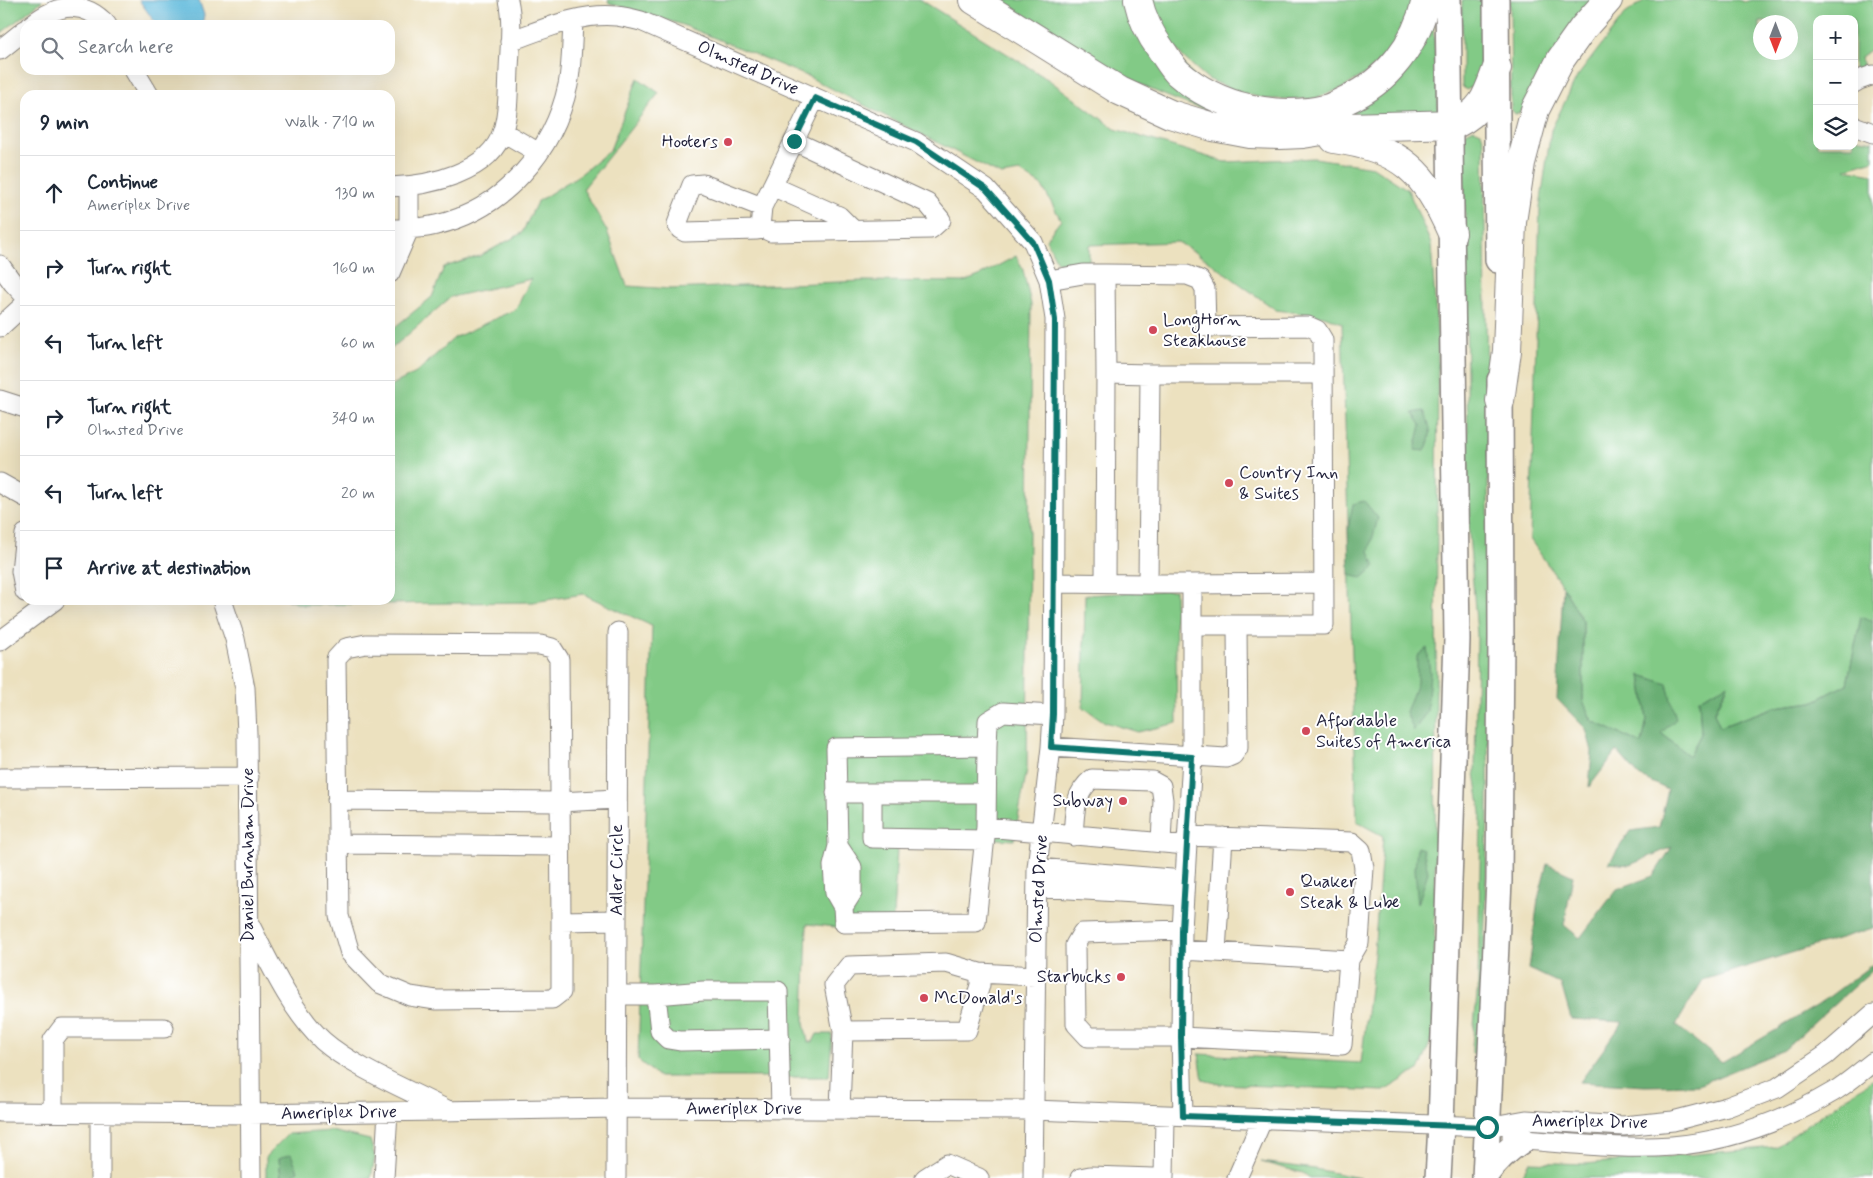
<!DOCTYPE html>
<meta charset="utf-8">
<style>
:root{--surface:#fff;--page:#f2f2f3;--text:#1f2937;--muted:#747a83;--line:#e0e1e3}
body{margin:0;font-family:Mynerve,sans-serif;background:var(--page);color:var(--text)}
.controls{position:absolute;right:15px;top:15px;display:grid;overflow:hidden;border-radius:10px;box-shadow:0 5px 20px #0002}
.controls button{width:45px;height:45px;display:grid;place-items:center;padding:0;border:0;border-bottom:1px solid var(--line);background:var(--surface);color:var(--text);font:25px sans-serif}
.compass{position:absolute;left:1753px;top:15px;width:45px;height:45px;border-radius:50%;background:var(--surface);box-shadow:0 5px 20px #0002;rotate:180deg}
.stop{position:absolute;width:15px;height:15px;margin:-11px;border:4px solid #0f766e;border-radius:50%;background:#fff}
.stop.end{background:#0f766e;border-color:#fff;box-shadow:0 1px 5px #0008}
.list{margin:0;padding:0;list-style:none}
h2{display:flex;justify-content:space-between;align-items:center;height:65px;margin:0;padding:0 20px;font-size:21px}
h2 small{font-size:16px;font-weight:400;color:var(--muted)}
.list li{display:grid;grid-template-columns:32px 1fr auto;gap:15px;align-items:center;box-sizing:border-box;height:75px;padding:0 20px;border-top:1px solid var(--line)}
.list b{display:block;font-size:19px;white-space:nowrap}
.list p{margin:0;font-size:16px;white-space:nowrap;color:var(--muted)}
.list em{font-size:16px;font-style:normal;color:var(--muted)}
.icon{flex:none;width:28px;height:28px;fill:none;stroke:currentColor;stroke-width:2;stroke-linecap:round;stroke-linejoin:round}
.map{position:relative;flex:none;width:1873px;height:1178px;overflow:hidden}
.search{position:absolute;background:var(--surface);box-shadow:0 5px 20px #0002;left:20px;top:20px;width:375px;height:55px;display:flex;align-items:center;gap:12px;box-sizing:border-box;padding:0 18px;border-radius:15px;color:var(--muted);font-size:19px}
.panel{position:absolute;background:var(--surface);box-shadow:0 5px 20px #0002;left:20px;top:90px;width:375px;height:515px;border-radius:15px}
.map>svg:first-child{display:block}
.green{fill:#82ca86;stroke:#527660;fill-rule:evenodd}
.forest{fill:#69ae73;stroke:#466857}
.water{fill:#5db9db;stroke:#406e8b}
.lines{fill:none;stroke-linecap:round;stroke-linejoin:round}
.minor-casing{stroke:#87827d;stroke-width:21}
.major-casing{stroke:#87827d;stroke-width:28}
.highway-casing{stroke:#87827d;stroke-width:30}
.minor{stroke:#fff;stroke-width:19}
.major{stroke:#fff;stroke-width:25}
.highway{stroke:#fff;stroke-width:28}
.route{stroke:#0f766e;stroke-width:6}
.poi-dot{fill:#d1495b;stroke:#fff;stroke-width:2}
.labels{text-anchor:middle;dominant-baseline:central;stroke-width:4;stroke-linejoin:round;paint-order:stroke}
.street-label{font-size:18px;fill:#22223b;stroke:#fff}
.poi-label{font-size:18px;fill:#22223b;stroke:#fff;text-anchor:start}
</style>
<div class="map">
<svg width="1873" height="1178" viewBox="0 0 1873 1178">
<rect width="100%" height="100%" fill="#fff"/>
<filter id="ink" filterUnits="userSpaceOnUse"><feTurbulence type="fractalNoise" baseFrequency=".02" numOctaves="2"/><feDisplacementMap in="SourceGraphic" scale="10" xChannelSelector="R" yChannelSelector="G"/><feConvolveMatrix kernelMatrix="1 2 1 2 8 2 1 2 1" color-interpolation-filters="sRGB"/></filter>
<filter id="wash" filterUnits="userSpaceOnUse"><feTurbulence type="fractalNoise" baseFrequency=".0096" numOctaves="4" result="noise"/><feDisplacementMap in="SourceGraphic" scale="20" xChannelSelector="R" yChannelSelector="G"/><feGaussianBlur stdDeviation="1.12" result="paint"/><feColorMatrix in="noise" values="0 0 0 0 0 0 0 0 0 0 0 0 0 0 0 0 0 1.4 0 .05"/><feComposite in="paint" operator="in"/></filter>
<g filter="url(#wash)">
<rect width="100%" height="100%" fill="#ece1bf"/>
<!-- green -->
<path class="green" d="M 0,0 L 43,0 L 0,34 Z
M 608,0 L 921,0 L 1049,80 L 1115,129 L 1225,162 L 1315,158 L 1373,167 L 1408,190 L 1431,244 L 1438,345 L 1434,1032 L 1420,1069 L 1384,1091 L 1220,1084 L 1203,1080 L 1199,1054 L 1361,1063 L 1374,955 L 1383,836 L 1357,822 L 1342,323 L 1324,316 L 1276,310 L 1207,260 L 1178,242 L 1089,245 L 1089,264 L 1057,262 L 1046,239 L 1061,220 L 1042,186 L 1020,172 L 1001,175 L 807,76 L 683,25 L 609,3 Z
M 994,0 L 1129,0 L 1227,116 C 1142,95 1068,46 994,0 Z
M 1150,0 L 1414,0 L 1408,21 L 1391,52 L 1368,72 L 1343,88 L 1313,99 L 1266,99 L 1239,92 L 1208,79 L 1183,57 L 1163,31 Z
M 1462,0 L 1482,0 C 1482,19 1485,72 1473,86 C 1472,87 1468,89 1466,90 L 1462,86 Z
M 1510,0 L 1594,0 L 1520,113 L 1515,114 L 1511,109 Z
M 1645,0 L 1738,0 L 1744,2 L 1752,0 L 1873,0 L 1873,48 L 1861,57 L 1863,70 L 1854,72 L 1854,19 L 1817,19 L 1817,146 L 1854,146 L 1854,138 L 1873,141 L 1873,160 L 1845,169 L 1873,174 L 1873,622 L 1861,618 L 1847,684 L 1813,702 L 1775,707 L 1720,727 L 1714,714 L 1728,685 L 1699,699 L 1701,734 L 1689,756 L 1661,733 L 1641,675 L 1647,719 L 1642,744 L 1592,721 L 1583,701 L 1583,621 L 1563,587 L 1530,539 L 1540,207 L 1551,130 L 1577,77 L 1625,14 ZM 1760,22 L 1790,22 L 1790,52 L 1760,52 Z
M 1433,23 L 1439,118 L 1318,121 Z
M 638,78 L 659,93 L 583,189 L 607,231 L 627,286 L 671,289 L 863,281 L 964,282 L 979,276 L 1016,256 L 1023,270 L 1031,304 L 1027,769 L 1014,840 L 898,833 L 892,933 L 807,924 L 804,1023 L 808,1042 L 813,1042 L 817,1034 L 832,1034 L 829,1077 L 659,1077 L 638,1060 L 652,626 L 583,594 L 534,602 L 303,605 L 287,600 L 390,600 L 390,386 L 416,373 L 454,338 L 516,309 L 531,279 L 451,297 L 390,350 L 390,331 L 432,297 L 444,267 L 480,256 L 522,233 L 537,202 L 582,173 L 610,150 Z
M 1474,129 L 1481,132 L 1484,142 L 1489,572 L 1488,815 L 1482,1018 L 1476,1054 L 1472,1054 L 1472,1046 L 1478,985 L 1481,812 L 1475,773 L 1477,634 L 1469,534 L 1464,143 L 1466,133 Z
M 1175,590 L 1177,723 L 1138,732 L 1105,722 L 1083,707 L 1085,595 Z
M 1873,1079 L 1873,1178 L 1520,1178 L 1530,1162 L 1585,1164 L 1776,1147 Z
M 331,1131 L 370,1140 L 375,1157 L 371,1178 L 292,1178 L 279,1158 L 281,1178 L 266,1178 L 266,1156 L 288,1134 Z
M 1261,1162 L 1315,1169 L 1360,1178 L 1310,1178 L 1303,1173 Z"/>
<!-- forest -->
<path class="forest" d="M 1424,411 C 1431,428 1433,434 1425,451 L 1415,450 L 1421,425 L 1413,413 Z
M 1364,501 L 1378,518 L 1369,551 L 1375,567 L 1362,578 L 1349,575 L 1348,528 L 1353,504 Z
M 1563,587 L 1583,621 L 1583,701 L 1592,721 L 1642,744 L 1647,719 L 1641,675 L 1667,684 L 1676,719 L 1661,733 L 1689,756 L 1701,734 L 1699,699 L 1728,684 L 1714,713 L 1720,727 L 1775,707 L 1813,702 L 1847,684 L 1861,617 L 1873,622 L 1873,928 L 1703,980 L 1676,1025 L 1722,1062 L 1818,1005 L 1873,964 L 1873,969 L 1784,1050 L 1698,1085 L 1645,1086 L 1580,1082 L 1623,1022 L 1571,1019 L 1561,984 L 1529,969 L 1538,899 L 1547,864 L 1573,876 L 1564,925 L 1580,938 L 1617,889 L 1653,876 L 1672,847 L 1630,865 L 1609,863 L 1630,831 L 1659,827 L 1668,790 L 1639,776 L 1617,751 L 1589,787 L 1592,751 L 1586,729 L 1557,699 Z
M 1427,648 L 1430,672 L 1427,711 L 1414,731 L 1406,712 L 1417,683 L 1417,656 Z
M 1417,847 L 1423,849 L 1428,872 L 1418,904 L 1415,869 Z
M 291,1154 L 298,1171 L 291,1176 L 292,1178 L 281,1178 L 279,1158 Z"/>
<!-- water -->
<path class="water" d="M 139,0 L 199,0 L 204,15 L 202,25 L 157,25 Z"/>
</g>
<g filter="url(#ink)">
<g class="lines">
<!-- minor casing -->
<g class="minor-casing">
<path id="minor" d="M 31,25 C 58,3 84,0 107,25
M 510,41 C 544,29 581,12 617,16 C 625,17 633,19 641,21 L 916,142 L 986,189 L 1033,242 L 1049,280 L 1055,319 L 1053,715 L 1051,747 L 1037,868 L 1033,1178
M 0,50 L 25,30
M 134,70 L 149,95
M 1854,83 L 1859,80 L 1873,75
M 1854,126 L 1873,133
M 503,132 L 539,153
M 794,141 L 927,203 L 941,220 L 931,229 L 771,232 L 760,227 L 762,207 L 815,98
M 772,186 L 839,216 L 853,230
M 390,187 C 428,186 491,173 503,130 C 509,111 508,89 509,69 C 510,46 513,22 508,0
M 760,227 L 757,230 L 685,232 L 680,229 L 677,224 L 692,185 L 703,184 L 762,207
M 390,229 C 405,229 421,229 436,225 C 503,210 554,151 568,85 C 572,64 572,41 573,20
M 0,265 L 13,283 L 25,296
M 390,273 L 409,229 L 409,186
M 1105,274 L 1187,275 L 1200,280 L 1205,289 L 1206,327 L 1308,326 L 1317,330 L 1323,340 L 1324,625 L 1237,625
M 1049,280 L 1083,274 L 1105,274 L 1106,373 L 1150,374 L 1148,584 L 1054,583
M 0,327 L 25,304
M 1150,374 L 1323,374
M 0,400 L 25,408
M 0,483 L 25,497
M 25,534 L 21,571 L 25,592
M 1105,583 L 1106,373
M 1148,584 L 1192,584 L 1192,757 L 1182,930 L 1181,1037 L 1183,1116
M 1192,584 L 1324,583
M 222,600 L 235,639 L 245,688 L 247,734 L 251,1178
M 0,641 L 55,600
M 987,746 L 988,721 L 1003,712 L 1053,715
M 1051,747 L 1226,758 L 1233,755 L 1238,748 L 1237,625 L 1192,625
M 0,778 L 249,777
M 836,793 L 986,793
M 872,793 L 872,838 L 984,840
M 337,800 L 559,802 L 617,799
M 986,827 L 987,746 L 836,748 L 838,846 L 833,866 L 835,893 L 843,907 L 844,923 L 976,922 L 986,827 L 1186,845
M 1073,836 C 1075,813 1073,795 1092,779 L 1152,781 L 1161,786 L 1163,800 L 1161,843
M 338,844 L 560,846
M 838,846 L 852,867 L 852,893 L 843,907
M 1037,868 L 1184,880
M 1037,887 L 1183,896
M 561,921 L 561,992 L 552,999 L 436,1000 L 410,996 L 379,983 L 350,953 L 339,916 L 336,659 L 346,648 L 366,644 L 540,645 L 552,648 L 559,659 L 561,921 L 617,920
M 250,925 C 269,962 292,1012 323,1041 C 354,1068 409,1090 447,1110
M 1182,930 L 1082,933 L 1075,945 L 1076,1024 L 1088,1037 L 1181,1037 L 1342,1045 L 1349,960 L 1359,943 L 1364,868 L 1361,850 L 1352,842 L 1187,836
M 1182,950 L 1349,960
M 1216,952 L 1223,837
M 980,973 L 1035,976
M 617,995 L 656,995 L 703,991 L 778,991 L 781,1109
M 656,995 L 660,1031 L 668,1039 L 680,1041 L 780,1039
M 840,1109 L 843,1031 L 834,985 L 849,966 L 946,963 L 980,973 L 980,985 L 967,1030 L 843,1031
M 0,1112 L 249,1114 L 617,1108 L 1033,1110 L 1487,1127 L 1526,1120 L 1623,1126 L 1673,1121 L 1727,1107 L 1777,1088 L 1826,1055 L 1873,1014
M 53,1112 L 53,1040 L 62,1028 L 164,1028
M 1512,1136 L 1523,1140 C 1572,1143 1622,1150 1672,1146 C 1729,1141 1784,1121 1833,1092 C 1847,1084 1860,1072 1873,1062
M 100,1178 L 100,1113
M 384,1178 L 388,1112
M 616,1178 L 618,632
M 925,1178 L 947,1164 L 979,1178
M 1080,1178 L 1090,1176 L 1154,1178
M 1164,1178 L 1165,1115
M 1237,1178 L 1263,1118"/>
</g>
<!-- major casing -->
<g class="major-casing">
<path id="major" d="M 1496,0 L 1498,260
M 1485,1176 C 1496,1160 1507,1150 1523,1140
M 1438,1178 L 1441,1125 L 1457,639 L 1448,0
M 1485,1178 L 1499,881 L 1501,639 L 1500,380"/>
</g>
<!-- highway casing -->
<g class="highway-casing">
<path id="highway" d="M 974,0 L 1120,91 L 1170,114 L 1213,127 L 1250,134 L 1280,135 L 1303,134 L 1348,127 L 1456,124 C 1484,110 1487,95 1497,68
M 1138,0 C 1142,19 1151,36 1162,51 C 1167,58 1172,67 1178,73 C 1218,108 1278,121 1329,108 C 1334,106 1340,103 1346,100 C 1388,81 1416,44 1426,0
M 1334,139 C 1402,148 1425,172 1452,233
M 1500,401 L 1507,351 L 1512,222 L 1521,163 L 1535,110 L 1561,59 L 1583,28 L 1608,0"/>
</g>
<!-- minor -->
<use href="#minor" class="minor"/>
<!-- major -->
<use href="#major" class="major"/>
<!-- highway -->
<use href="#highway" class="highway"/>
</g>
</g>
<g class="lines" filter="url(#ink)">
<!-- route -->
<path class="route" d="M 794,141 L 815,98 L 916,142 L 986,189 L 1033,242 L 1049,280 L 1055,320 L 1053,714 L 1051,747 L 1192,757 L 1182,930 L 1181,1037 L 1183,1116 L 1487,1127"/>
</g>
<!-- markers -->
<g class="poi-dot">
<circle cx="728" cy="142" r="5"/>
<circle cx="1153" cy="330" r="5"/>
<circle cx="1229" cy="483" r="5"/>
<circle cx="1306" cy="731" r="5"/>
<circle cx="1123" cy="801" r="5"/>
<circle cx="1290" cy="892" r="5"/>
<circle cx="1121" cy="977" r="5"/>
<circle cx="924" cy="998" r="5"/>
</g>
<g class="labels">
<!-- street labels -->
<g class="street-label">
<text transform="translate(748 68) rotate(24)">Olmsted Drive</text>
<text transform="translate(248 855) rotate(-90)">Daniel Burnham Drive</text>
<text transform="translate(617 870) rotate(-90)">Adler Circle</text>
<text transform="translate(1039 889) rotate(-87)">Olmsted Drive</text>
<text x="744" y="1109">Ameriplex Drive</text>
<text transform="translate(339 1113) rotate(-1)">Ameriplex Drive</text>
<text transform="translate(1590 1122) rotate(1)">Ameriplex Drive</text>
</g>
<!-- poi labels -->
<g class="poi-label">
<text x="718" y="142" text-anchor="end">Hooters</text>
<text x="1163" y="320">LongHorn<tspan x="1163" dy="21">Steakhouse</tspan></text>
<text x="1239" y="473">Country Inn<tspan x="1239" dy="21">&amp; Suites</tspan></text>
<text x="1316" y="721">Affordable<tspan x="1316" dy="21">Suites of America</tspan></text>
<text x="1113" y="801" text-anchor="end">Subway</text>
<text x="1300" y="882">Quaker<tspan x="1300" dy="21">Steak &amp; Lube</tspan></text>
<text x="1111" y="977" text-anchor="end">Starbucks</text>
<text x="934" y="998">McDonald's</text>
</g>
</g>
</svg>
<div class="controls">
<button>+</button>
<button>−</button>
<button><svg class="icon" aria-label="layers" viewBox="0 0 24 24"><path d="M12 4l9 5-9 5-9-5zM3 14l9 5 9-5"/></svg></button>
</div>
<svg class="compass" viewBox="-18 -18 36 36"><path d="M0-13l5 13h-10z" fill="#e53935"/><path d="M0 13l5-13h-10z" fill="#747a83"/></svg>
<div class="stop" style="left:1487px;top:1127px"></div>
<div class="stop end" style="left:794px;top:141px"></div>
<div class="search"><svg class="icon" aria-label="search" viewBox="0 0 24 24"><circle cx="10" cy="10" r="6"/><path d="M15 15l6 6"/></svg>Search here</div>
<section class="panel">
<h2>9 min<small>Walk · 710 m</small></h2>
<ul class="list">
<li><svg class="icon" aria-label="ahead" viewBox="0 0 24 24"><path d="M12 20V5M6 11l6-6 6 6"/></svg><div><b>Continue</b><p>Ameriplex Drive</p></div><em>130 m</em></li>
<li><svg class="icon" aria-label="right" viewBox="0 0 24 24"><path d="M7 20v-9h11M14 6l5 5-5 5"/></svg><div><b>Turn right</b></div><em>160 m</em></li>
<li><svg class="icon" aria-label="left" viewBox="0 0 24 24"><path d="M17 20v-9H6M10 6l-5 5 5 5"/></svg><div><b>Turn left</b></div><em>60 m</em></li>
<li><svg class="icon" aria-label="right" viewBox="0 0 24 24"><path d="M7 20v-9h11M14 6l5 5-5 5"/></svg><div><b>Turn right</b><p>Olmsted Drive</p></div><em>340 m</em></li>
<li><svg class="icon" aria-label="left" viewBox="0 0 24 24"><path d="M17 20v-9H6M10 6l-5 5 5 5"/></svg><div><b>Turn left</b></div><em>20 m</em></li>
<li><svg class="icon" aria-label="arrive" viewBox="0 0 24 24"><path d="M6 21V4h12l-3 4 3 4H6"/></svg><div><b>Arrive at destination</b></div></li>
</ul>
</section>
</div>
